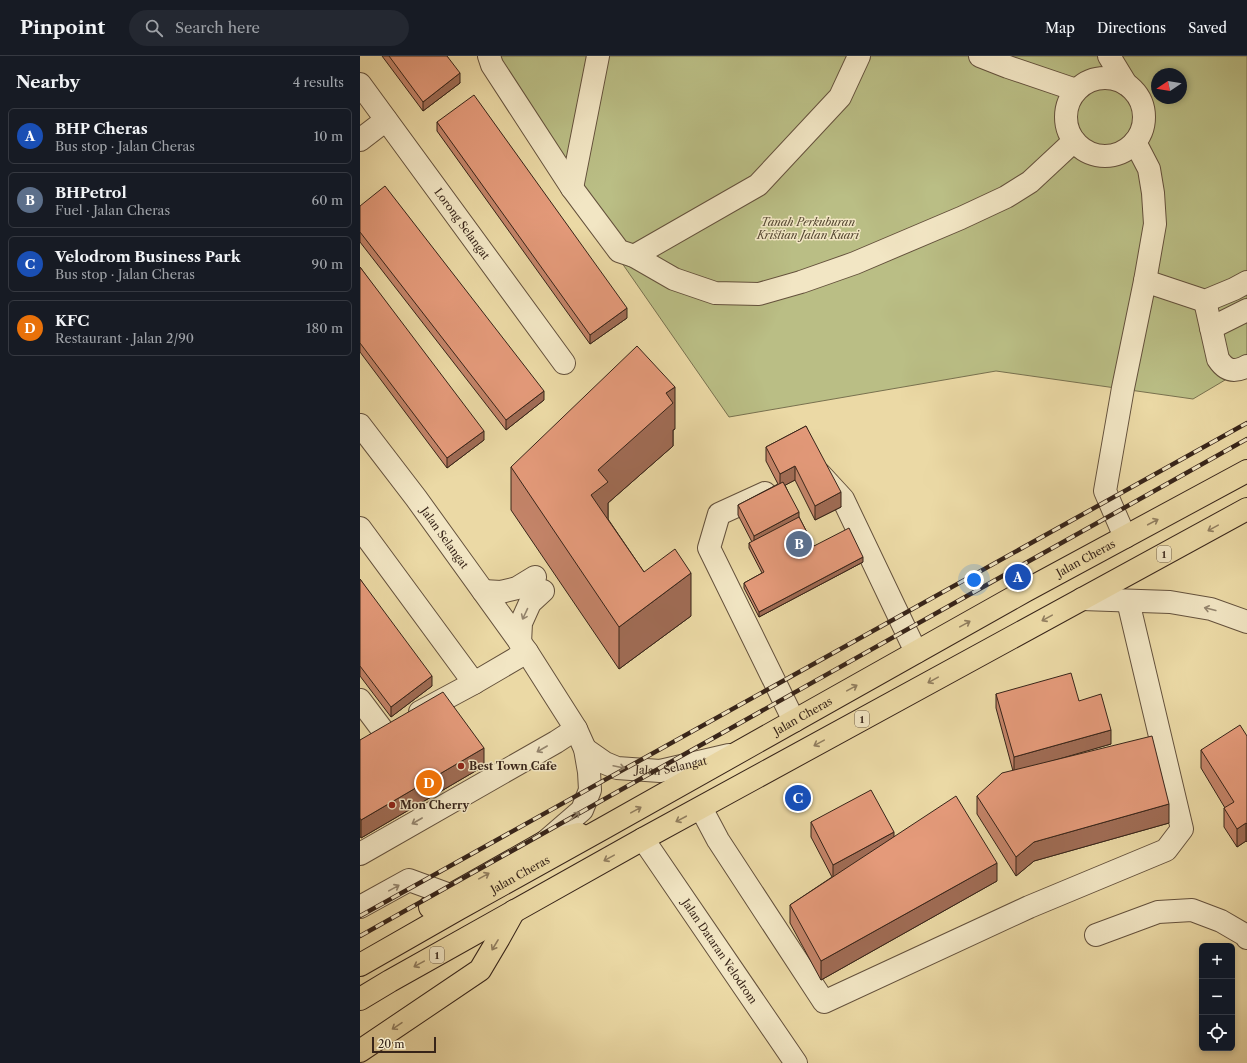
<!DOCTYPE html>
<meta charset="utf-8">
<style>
:root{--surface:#171b24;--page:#242831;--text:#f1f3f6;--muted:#9ea1a6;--line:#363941;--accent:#7c3aed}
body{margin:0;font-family:"Libre Caslon Text",serif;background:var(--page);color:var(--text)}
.controls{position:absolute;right:12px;bottom:12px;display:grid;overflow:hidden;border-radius:6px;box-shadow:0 2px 6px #0003}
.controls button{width:36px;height:36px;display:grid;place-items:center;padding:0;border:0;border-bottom:1px solid var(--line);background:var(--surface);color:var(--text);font:20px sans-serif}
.compass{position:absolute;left:791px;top:12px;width:36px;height:36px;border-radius:50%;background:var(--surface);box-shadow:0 2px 6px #0003;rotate:258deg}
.scale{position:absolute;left:12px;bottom:10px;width:64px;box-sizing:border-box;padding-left:4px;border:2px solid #372419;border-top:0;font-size:11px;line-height:14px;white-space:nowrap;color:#372419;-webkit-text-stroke:3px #f2e6c4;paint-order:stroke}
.you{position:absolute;left:614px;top:524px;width:14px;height:14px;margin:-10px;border:3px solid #fff;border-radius:50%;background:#1a73e8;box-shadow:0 0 0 6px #1a73e833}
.badge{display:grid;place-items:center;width:26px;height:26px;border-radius:50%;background:var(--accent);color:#fff;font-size:13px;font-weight:700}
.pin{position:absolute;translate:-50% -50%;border:2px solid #fff;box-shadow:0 1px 4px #0006}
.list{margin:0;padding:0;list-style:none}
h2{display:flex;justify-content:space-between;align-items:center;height:52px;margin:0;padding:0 16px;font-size:17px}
h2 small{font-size:13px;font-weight:400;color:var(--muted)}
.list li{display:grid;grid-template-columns:26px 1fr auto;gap:12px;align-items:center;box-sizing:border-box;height:56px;margin:0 8px 8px;padding:0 8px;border:1px solid var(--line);border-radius:6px}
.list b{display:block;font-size:15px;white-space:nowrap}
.list p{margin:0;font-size:13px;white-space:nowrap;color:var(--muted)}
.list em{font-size:13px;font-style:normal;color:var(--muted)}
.icon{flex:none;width:22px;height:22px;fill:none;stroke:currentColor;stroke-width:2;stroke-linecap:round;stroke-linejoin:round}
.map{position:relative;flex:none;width:887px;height:1007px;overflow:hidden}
header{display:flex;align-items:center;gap:24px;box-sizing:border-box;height:56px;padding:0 20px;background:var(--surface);border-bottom:1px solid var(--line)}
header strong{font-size:19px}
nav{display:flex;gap:22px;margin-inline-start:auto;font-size:14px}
.search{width:280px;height:36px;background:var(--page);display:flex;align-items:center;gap:10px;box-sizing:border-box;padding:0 14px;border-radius:22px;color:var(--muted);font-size:15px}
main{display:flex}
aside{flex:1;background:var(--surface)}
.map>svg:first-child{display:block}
.green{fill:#babe85;stroke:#78714f;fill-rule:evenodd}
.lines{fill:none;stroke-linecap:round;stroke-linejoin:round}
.minor-casing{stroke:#64513c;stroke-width:24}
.highway-casing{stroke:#372419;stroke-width:24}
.minor{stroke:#f2e6c4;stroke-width:22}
.highway{stroke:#ebd9a5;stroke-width:22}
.rail-casing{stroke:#372419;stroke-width:4.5}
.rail{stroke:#f2e6c4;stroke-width:3;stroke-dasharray:9;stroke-linecap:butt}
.wall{fill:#c48469;stroke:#372419}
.shaded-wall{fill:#a06c55;stroke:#372419}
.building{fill:#e49a7a;stroke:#372419}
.oneway{stroke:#917e5f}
.oneway2{stroke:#94856e}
.poi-dot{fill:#8f2418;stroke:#f2e6c4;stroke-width:1.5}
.labels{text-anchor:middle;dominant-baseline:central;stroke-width:3;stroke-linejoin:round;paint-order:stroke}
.shield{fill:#f2e6c4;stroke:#6f5e4c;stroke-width:1}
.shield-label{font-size:10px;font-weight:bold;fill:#372419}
.park-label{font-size:11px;font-style:italic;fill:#584a34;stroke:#f2e6c4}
.street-label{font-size:11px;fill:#372419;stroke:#f2e6c4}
.poi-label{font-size:11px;font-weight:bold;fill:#372419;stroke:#f2e6c4;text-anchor:start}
</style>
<header>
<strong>Pinpoint</strong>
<div class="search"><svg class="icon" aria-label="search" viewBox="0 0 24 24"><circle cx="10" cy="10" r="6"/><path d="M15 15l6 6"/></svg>Search here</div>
<nav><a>Map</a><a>Directions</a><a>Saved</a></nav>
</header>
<main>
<aside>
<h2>Nearby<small>4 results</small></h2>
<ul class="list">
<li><span class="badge" style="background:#1a4fb4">A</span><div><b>BHP Cheras</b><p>Bus stop · Jalan Cheras</p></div><em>10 m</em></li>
<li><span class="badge" style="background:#5c6f8a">B</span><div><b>BHPetrol</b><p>Fuel · Jalan Cheras</p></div><em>60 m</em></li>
<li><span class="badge" style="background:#1a4fb4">C</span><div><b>Velodrom Business Park</b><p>Bus stop · Jalan Cheras</p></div><em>90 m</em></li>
<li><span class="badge" style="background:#e8710a">D</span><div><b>KFC</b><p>Restaurant · Jalan 2/90</p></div><em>180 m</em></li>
</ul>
</aside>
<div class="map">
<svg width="887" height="1007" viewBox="0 0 887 1007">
<rect width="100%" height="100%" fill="#ebd9a5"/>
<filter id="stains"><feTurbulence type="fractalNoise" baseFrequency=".005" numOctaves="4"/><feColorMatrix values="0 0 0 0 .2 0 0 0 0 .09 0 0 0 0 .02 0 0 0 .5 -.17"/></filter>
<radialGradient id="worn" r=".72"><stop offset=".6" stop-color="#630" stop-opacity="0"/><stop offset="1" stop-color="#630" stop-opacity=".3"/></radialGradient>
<!-- green -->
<path class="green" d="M 118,0 L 887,0 L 887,311 L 833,343 L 636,315 L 369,361 ZM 797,18 L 821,18 L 821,42 L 797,42 Z"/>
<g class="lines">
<!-- minor casing -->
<g class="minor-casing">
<g id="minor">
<path d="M 129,0 L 132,9 L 212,132 L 259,195 L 274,200 L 314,223 L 355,237 L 399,238 L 441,226 L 495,207 L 601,162 L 646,141 L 670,126 L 714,85"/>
<path d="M 620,0 L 648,11 L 716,34"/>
<path d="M 749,0 L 766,28"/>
<circle cx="745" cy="61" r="39"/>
<path id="s1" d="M 0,28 L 204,307"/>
<path d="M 0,84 L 26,64"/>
<path d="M 212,132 L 238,0"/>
<path d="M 274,200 L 398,129 L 480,41 L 499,0"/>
<path d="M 785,225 L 845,245 L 874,233 L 887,226"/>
<path d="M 845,245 L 858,303 C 866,315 874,317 887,310"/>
<path d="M 851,272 L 887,254"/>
<path id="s2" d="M 0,369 L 56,442 L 167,596 L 216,673 L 225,693 L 229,716 L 230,734 L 222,754 L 185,786"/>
<path d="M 460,418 L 483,443 L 556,596"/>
<path d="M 405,437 L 359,458 L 349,492 L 434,665"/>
<path d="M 0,472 L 114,627 L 167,596"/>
<path d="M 765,481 L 745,435 L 763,332 L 785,225 L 795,168 L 793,137 L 789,113 L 775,86"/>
<path d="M 123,535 L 141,536 L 157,532 L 175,521"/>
<path d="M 722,543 L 810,546 L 851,553 L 887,566"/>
<path d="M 160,587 L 161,567 L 170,547 L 183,535"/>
<path d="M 0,644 L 24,676"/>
<path d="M 60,656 L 114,627"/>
<path id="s3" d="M 225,693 L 245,707 L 257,712 L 300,715 L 369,699"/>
<path d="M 341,752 L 358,784 L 464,946 L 669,851 L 806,794 L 822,773 L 768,545"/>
<path id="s4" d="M 283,783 L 436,1007"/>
<path d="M 0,798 L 196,686 L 216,673"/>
<path d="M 0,851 L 49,824 L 90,839"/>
<path d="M 736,879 L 798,856 L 832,854 L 861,865 L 885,879 L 887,882"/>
</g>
</g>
<!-- highway casing -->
<g class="highway-casing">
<g id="highway">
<path d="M 70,851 L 185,786 L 219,778"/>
<path id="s5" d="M 0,909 L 98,853 L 242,773 L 665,535 L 887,415"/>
<path d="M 0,943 L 30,925 L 283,783 L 887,453"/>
<path d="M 0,995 L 120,914 L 139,882 L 154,855"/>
</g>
</g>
<!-- minor -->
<use href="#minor" class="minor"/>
<!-- highway -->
<use href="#highway" class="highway"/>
<!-- rail casing -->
<g class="rail-casing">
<path id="rail" d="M 0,860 L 887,367
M 0,880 L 887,383"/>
</g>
<!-- rail -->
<use href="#rail" class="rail"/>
</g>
<!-- wall -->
<path class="wall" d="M 22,0 L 87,0 L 100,27 L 63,55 Z
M 77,66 L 267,262 L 230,288 L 77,75 Z
M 0,150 L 184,344 L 146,374 L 0,186 Z
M 0,211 L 124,384 L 87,412 L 0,296 Z
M 446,370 L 481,451 L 455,464 L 435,424 L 425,429 L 439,461 L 454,490 L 503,506 L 399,561 L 384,532 L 384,527 L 402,517 L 389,492 L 389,487 L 392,486 L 378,459 L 378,449 L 418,428 L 406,405 L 406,391 Z
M 315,373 L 313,374 L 313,390 L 248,447 L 248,463 L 284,516 L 331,560 L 259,613 L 151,454 L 151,411 Z
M 0,523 L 72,630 L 31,661 L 0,620 Z
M 636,638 L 719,645 L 751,688 L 686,706 L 809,767 L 674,805 L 656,820 L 617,758 L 617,740 L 653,715 L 636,652 Z
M 887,680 L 887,786 L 886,785 L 877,791 L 864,771 L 864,752 L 865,752 L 841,712 L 841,694 Z
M 0,684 L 124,710 L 1,782 L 0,780 Z
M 451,766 L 534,781 L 637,825 L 461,924 L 430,867 L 430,849 L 472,821 L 451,781 Z"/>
<!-- shaded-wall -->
<path class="shaded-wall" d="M 100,17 L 100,27 L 63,55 L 63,46 Z
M 267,252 L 267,262 L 230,288 L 230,279 Z
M 315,331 L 315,373 L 313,374 L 313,390 L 248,447 L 248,468 L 231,439 L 238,414 L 306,337 Z
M 184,335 L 184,344 L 146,374 L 146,364 Z
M 124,375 L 124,384 L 87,412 L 87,402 Z
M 435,410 L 435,424 L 420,432 L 420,418 Z
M 481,436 L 481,451 L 455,464 L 455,450 Z
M 439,456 L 439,466 L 394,490 L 394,480 Z
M 503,501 L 503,506 L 399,561 L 399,556 Z
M 331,517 L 331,560 L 259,613 L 259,571 Z
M 72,620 L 72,630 L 31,661 L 31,651 Z
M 751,674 L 751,688 L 654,716 L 654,701 Z
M 124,692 L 124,710 L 1,782 L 1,764 Z
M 809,748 L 809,767 L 674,805 L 656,820 L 656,801 L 674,786 Z
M 886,767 L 886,785 L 877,791 L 877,773 Z
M 534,776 L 534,791 L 473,823 L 473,809 Z
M 637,807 L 637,825 L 461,924 L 461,905 Z"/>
<!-- building -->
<path class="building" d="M 29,0 L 87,0 L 100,17 L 63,46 Z
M 114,39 L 267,252 L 230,279 L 77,66 Z
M 25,130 L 184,335 L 146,364 L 0,176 L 0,150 Z
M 0,211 L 124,375 L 87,402 L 0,287 Z
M 277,290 L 315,331 L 306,337 L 313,347 L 238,414 L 248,426 L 231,439 L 284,516 L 315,493 L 331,517 L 259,571 L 151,411 Z
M 446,370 L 481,436 L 455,450 L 435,410 L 420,418 L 406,391 Z
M 423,426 L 439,456 L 394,480 L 378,449 Z
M 439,461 L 454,490 L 489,472 L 503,501 L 399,556 L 384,527 L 404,516 L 389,487 Z
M 0,523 L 72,620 L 31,651 L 0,610 Z
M 711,617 L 719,645 L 741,638 L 751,674 L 654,701 L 636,638 Z
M 83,636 L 124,692 L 1,764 L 0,762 L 0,684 Z
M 880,669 L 887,680 L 887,768 L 886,767 L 877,773 L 864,752 L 874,746 L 841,694 Z
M 792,680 L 809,748 L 674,786 L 656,801 L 617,740 L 642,717 Z
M 511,734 L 534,776 L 473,809 L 451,766 Z
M 596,740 L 637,807 L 461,905 L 430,849 Z"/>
<!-- one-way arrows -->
<defs><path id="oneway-shaft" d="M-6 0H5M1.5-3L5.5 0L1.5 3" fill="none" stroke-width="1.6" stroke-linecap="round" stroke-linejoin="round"/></defs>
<g class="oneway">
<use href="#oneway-shaft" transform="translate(793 466) rotate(-28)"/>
<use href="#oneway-shaft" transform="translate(853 472) rotate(151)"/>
<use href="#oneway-shaft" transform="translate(687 562) rotate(151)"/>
<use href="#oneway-shaft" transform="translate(605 568) rotate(-29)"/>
<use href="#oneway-shaft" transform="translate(573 624) rotate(151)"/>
<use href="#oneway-shaft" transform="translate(492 632) rotate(-29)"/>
<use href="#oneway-shaft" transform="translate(459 687) rotate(151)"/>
<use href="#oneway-shaft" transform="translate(276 754) rotate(-29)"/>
<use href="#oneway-shaft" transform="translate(321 763) rotate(152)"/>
<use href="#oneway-shaft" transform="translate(249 802) rotate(151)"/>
<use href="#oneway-shaft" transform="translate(124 820) rotate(-29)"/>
<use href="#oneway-shaft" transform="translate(135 889) rotate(121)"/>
<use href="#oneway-shaft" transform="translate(59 908) rotate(151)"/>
<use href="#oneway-shaft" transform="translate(37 970) rotate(146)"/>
</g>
<g class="oneway2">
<use href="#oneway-shaft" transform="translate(850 553) rotate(-166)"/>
<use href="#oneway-shaft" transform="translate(165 558) rotate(115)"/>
<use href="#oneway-shaft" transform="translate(182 693) rotate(150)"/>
<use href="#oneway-shaft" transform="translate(259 711) rotate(12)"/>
<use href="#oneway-shaft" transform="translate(215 760) rotate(-41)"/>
<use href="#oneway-shaft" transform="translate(57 765) rotate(150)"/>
<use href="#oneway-shaft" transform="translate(34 832) rotate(-29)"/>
</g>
<!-- markers -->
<g class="poi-dot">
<circle cx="101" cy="710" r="4"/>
<circle cx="32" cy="749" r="4"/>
</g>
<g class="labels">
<!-- shield labels -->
<g class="shield">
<rect x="797" y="490" width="14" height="16" rx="3"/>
<rect x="495" y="655" width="14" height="16" rx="3"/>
<rect x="70" y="891" width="14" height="16" rx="3"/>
</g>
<g class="shield-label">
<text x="804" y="498">1</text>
<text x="502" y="663">1</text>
<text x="77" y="899">1</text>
</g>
<!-- park labels -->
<g class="park-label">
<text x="448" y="166">Tanah Perkuburan<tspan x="448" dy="13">Kristian Jalan Kuari</tspan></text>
</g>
<!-- street labels -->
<g class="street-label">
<text stroke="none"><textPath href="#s1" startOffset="173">Lorong Selangat</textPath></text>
<text stroke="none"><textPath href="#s2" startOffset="141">Jalan Selangat</textPath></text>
<text stroke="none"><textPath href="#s5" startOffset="832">Jalan Cheras</textPath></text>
<text stroke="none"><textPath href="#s5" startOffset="508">Jalan Cheras</textPath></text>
<text stroke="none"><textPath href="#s3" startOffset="92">Jalan Selangat</textPath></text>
<text stroke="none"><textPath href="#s5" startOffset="184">Jalan Cheras</textPath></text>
<text stroke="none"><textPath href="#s4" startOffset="136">Jalan Dataran Velodrom</textPath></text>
</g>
<!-- poi labels -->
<g class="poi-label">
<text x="109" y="710">Best Town Cafe</text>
<text x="40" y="749">Mon Cherry</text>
</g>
</g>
<rect width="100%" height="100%" filter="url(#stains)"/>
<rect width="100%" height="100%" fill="url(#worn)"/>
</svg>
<div class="controls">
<button>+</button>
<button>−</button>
<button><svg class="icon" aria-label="locate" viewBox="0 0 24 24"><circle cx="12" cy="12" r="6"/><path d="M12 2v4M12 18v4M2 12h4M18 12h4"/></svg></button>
</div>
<svg class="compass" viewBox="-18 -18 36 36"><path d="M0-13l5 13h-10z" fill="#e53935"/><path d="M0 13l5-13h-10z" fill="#9ea1a6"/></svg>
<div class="scale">20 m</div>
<div class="you"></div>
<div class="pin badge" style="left:658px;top:521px;background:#1a4fb4">A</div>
<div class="pin badge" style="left:439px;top:488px;background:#5c6f8a">B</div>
<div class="pin badge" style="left:438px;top:742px;background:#1a4fb4">C</div>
<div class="pin badge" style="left:69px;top:727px;background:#e8710a">D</div>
</div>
</main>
